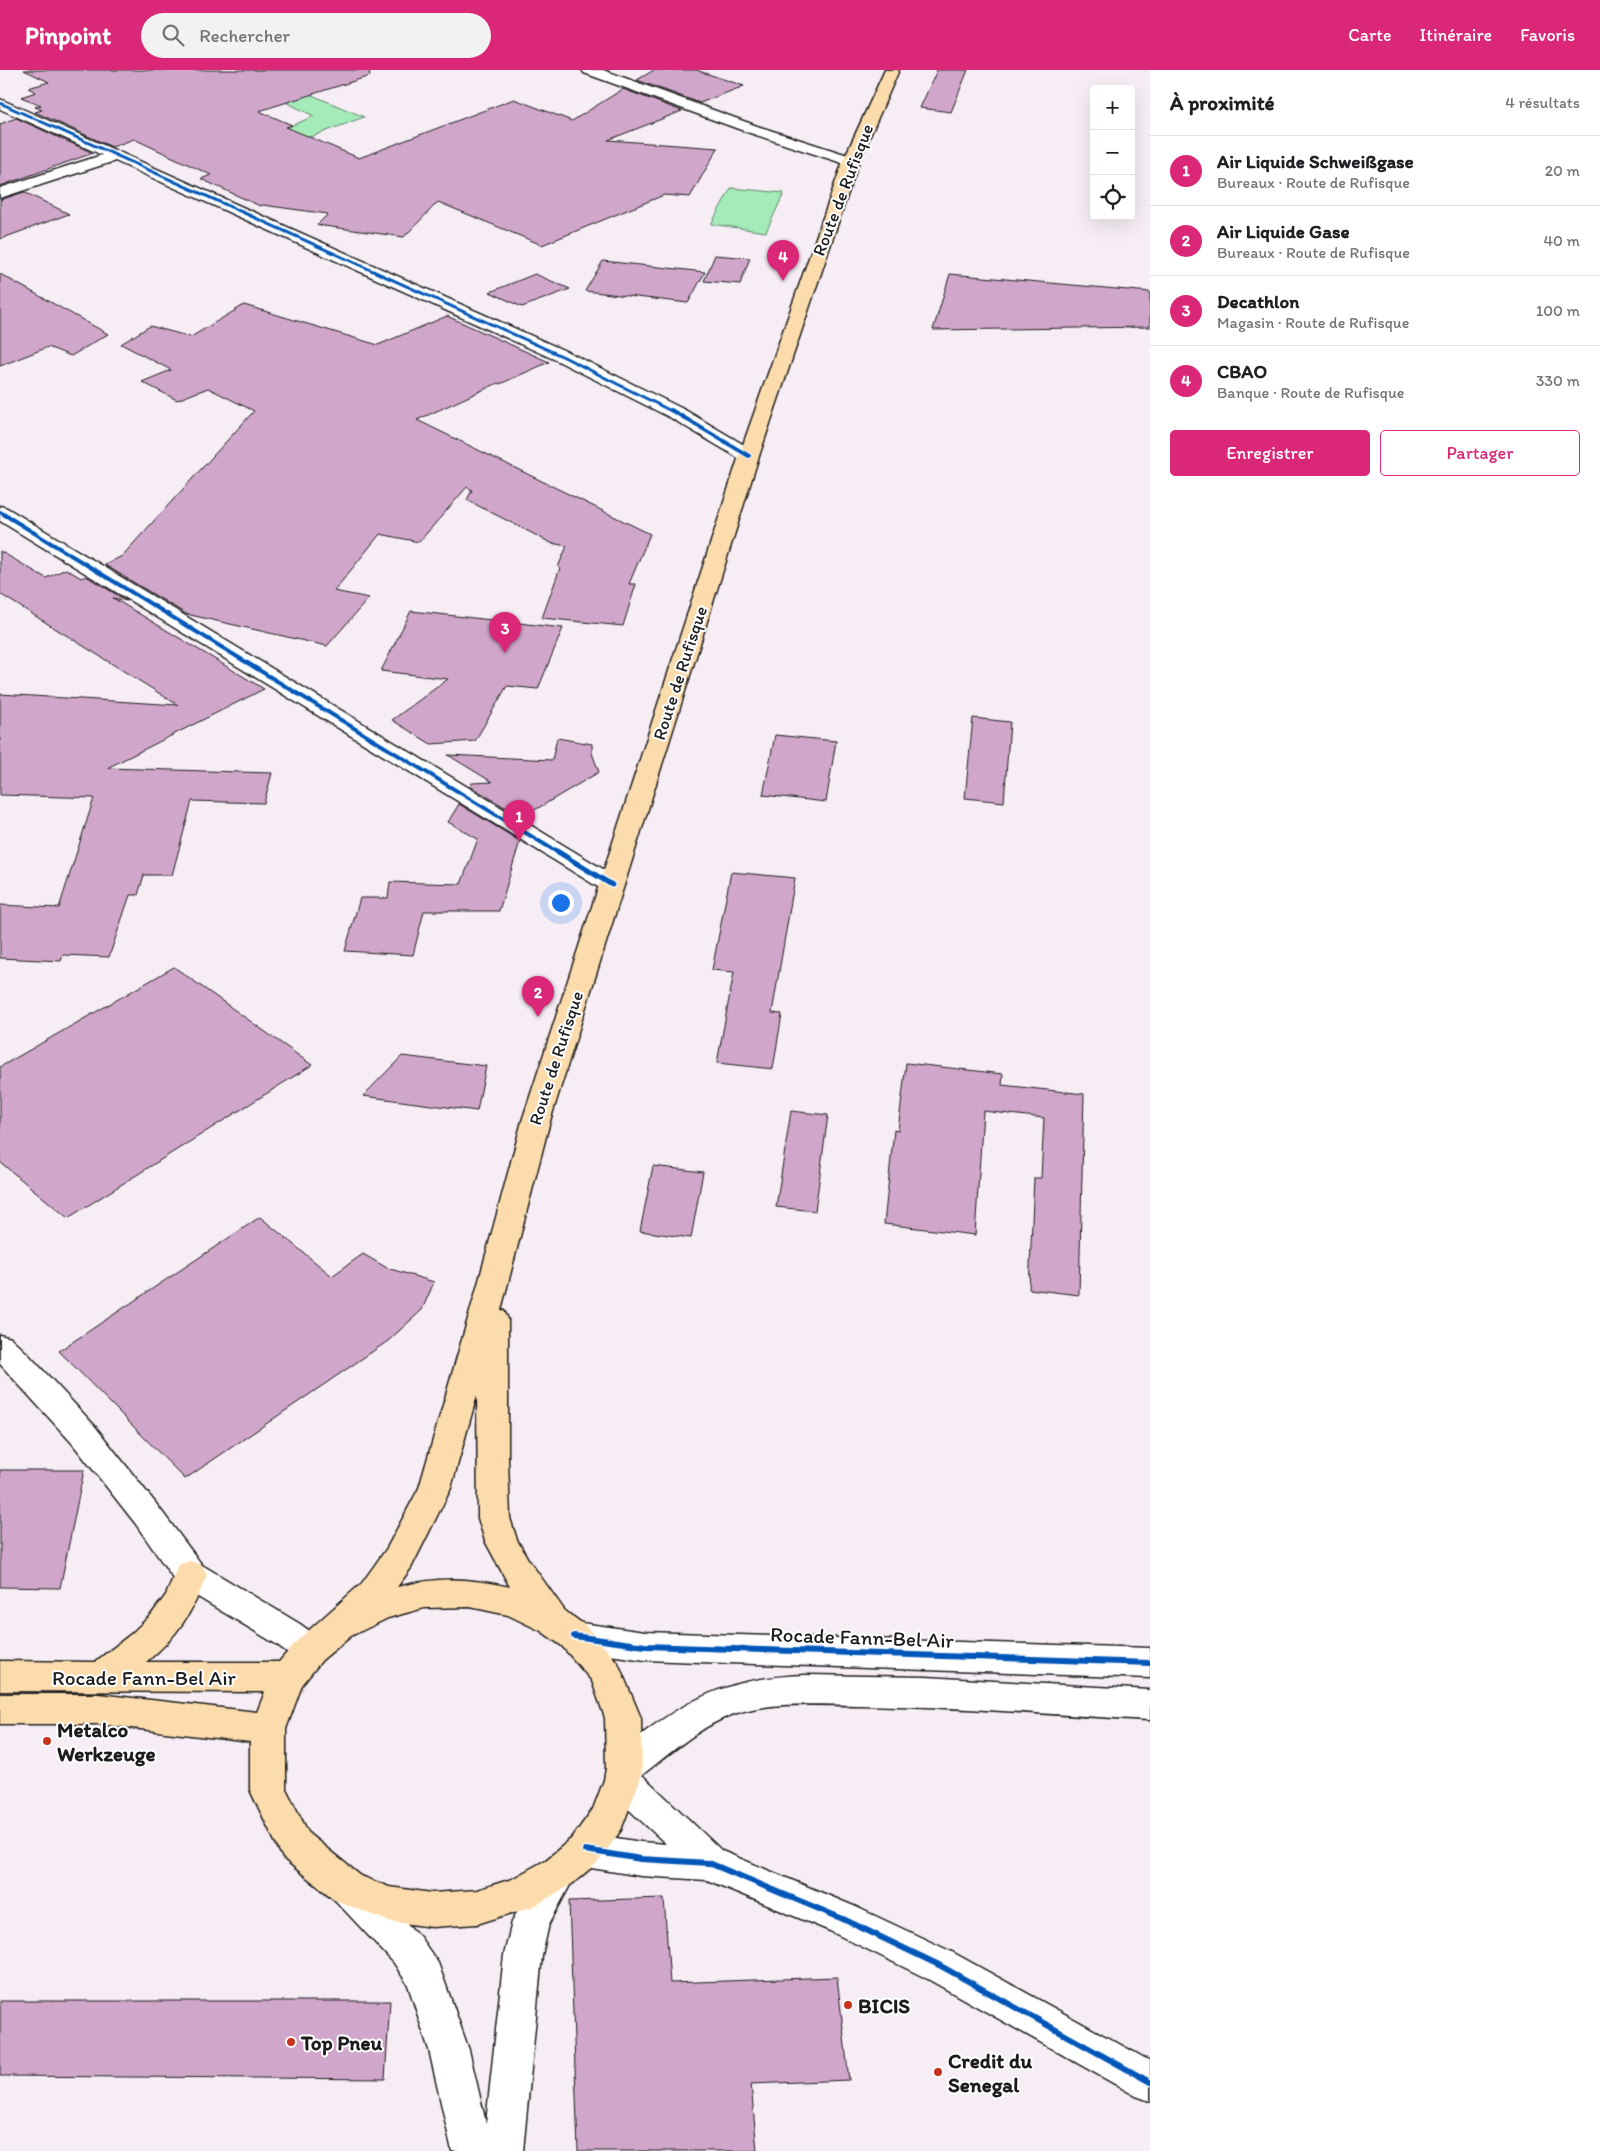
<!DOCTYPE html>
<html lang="fr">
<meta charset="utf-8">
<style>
:root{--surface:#fff;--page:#f2f2f2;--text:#202124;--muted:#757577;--line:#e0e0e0;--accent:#db2777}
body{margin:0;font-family:Itim,sans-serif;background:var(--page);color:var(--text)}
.controls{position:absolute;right:15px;top:15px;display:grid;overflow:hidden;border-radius:5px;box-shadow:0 5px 20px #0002}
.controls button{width:45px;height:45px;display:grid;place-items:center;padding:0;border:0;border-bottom:1px solid var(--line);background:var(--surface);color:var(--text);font:25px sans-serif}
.you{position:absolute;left:560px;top:832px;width:18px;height:18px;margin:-12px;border:4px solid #fff;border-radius:50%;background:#1a73e8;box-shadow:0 0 0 8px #1a73e833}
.badge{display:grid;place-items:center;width:32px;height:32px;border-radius:50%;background:var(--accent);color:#fff;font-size:16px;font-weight:700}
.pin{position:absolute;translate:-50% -41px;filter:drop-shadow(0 1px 2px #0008)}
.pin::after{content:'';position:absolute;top:26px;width:18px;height:15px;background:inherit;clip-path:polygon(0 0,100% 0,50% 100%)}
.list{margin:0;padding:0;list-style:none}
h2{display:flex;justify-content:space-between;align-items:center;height:65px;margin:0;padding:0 20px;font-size:21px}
h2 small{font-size:16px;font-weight:400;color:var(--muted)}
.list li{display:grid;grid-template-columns:32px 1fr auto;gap:15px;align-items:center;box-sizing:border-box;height:70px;padding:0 20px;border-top:1px solid var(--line)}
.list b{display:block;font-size:19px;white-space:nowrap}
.list p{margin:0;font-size:16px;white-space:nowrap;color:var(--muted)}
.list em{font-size:16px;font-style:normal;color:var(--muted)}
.actions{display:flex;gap:10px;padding:15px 20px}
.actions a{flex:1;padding:11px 0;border:1px solid var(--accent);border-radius:5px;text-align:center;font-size:18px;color:var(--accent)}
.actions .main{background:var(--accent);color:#fff}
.icon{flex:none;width:28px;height:28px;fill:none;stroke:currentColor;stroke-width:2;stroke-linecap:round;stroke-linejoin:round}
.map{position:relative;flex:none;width:1150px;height:2081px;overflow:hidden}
header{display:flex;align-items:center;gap:30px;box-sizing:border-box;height:70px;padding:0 25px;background:var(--accent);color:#fff}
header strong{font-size:24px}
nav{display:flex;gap:28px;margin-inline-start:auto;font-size:18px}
.search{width:350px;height:45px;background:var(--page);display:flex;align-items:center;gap:12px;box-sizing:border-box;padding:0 18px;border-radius:28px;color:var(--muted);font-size:19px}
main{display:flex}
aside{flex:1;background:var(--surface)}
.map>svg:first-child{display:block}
.green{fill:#a3ebb9;stroke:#60846a}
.building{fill:#d1a6cb;stroke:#1c1c1c}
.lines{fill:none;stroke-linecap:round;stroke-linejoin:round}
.minor-casing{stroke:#1c1c1c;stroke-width:3}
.major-casing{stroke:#1c1c1c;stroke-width:3}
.minor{fill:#fff;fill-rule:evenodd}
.major{fill:#fcdcac;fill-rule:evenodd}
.cycleway-far3-casing{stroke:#fff;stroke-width:5}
.cycleway-far2-casing{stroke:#fff;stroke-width:6}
.cycleway-far1-casing{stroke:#fff;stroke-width:8}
.cycleway-casing{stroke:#fff;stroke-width:9}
.cycleway-far3{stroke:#0057b8;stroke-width:3}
.cycleway-far2{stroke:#0057b8;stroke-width:4}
.cycleway-far1{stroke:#0057b8;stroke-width:5}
.cycleway{stroke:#0057b8;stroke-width:6}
.poi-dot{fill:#c8321e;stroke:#fff;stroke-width:2}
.labels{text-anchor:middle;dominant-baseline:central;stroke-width:4;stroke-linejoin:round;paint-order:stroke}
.street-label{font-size:18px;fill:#1c1c1c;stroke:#fff}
.near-street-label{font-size:21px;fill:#1c1c1c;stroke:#fff}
.near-poi-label{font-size:21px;font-weight:bold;fill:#1c1c1c;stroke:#fff;text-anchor:start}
</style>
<header>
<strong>Pinpoint</strong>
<div class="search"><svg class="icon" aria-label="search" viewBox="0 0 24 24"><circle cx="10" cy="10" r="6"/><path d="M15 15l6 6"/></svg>Rechercher</div>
<nav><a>Carte</a><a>Itinéraire</a><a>Favoris</a></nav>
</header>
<main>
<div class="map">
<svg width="1150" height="2081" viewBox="0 0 1150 2081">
<rect width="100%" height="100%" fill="#f6edf5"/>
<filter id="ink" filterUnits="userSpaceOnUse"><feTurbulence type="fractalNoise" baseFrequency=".02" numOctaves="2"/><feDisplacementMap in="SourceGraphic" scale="10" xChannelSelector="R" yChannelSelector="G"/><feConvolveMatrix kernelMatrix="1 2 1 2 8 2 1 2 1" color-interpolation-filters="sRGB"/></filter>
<g filter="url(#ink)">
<!-- green -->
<path class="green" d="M 260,3 L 364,47 L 276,80 L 257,71 L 314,46 L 271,25 Z
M 731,118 L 784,123 L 766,162 L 711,154 Z"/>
<!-- building -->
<path class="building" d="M 24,0 L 369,0 L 370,6 L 259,41 L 292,55 L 286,57 L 359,88 L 514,29 L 572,51 L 623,19 L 682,41 L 608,70 L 718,78 L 690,127 L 664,125 L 542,175 L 438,132 L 404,167 L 317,155 L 328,144 L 263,135 L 260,136 L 201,109 L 211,105 L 134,69 L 112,77 L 35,42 L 42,40 L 35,37 L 41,35 L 21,27 L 36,22 L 28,18 L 49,12 Z
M 654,0 L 696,0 L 744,16 L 700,33 L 637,10 Z
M 937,0 L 968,0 L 951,42 L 920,38 Z
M 16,48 L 93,83 L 0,116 L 0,54 Z
M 24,122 L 69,144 L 0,169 L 0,130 Z
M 715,185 L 750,188 L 740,214 L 704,211 Z
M 603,191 L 705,202 L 688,233 L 585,221 Z
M 0,204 L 108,264 L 71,286 L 48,277 L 0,296 Z
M 535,204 L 570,219 L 522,237 L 490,222 Z
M 950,204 L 1150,222 L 1150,257 L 933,260 Z
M 244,235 L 378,275 L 447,246 L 549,292 L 500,314 L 498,313 L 417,350 L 650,464 L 629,514 L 636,514 L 623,556 L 542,548 L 560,498 L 558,497 L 567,476 L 551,473 L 467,430 L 472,420 L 467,417 L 419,472 L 380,464 L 334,521 L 369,528 L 327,576 L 186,544 L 105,495 L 122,486 L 254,341 L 208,318 L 177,330 L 142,312 L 171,300 L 121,274 L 150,256 L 191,267 Z
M 0,481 L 46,508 L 66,499 L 81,508 L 86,506 L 127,531 L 113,528 L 264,619 L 107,698 L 272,703 L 264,733 L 192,731 L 172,805 L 144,805 L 138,825 L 130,825 L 109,887 L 63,885 L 61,891 L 0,888 L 0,835 L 59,838 L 94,728 L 0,725 L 0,624 L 178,635 L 0,524 Z
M 411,541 L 563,558 L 538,619 L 507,616 L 475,671 L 431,674 L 392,650 L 448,609 L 381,601 Z
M 973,648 L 1010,652 L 1004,732 L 965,728 Z
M 775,665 L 836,671 L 826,732 L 763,725 Z
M 557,668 L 592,674 L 592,683 L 599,702 L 528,744 L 526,750 L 470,716 L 472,713 L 492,712 L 448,685 L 552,690 Z
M 459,734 L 520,771 L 499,841 L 424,841 L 413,885 L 345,881 L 360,828 L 388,828 L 390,812 L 461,814 L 478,769 L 448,752 Z
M 731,802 L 795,808 L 772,943 L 782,944 L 773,999 L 717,993 L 734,902 L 712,900 Z
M 174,897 L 312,995 L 68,1148 L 0,1092 L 0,997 Z
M 402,986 L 486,996 L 477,1041 L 363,1026 Z
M 906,993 L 1003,1004 L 1002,1015 L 1084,1024 L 1079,1225 L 1029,1219 L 1034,1108 L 1041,1108 L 1044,1048 L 983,1041 L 975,1165 L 884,1154 L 894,1060 L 898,1061 Z
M 791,1041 L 828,1045 L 815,1141 L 776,1137 Z
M 653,1096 L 703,1102 L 691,1168 L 640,1161 Z
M 260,1147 L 332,1206 L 363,1184 L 387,1198 L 434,1212 L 422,1240 L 388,1271 L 185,1409 L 59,1281 Z
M 0,1400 L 84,1400 L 60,1518 L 0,1517 Z
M 664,1828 L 670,1913 L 837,1907 L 849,2010 L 751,2014 L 757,2081 L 578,2081 L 569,1831 Z
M 0,1931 L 390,1931 L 385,2009 L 0,2006 Z"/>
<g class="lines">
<!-- minor casing -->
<g class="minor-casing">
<path id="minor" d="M 582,0 L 603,0 L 757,56 L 857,88 L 859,91 L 857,94 L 845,94 L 747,62 L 584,3 Z
M 0,29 L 570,283 L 685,340 L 756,382 L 759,386 L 756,390 L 749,392 L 742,390 L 671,348 L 558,291 L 115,91 L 0,128 L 0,118 L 102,85 L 0,39 Z
M 0,436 L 7,438 L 621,810 L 624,815 L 621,820 L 612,823 L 603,820 L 0,451 Z
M 0,1265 L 11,1268 L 27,1283 L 94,1355 L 157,1435 L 202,1495 L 300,1554 L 322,1570 L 327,1580 L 322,1590 L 310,1594 L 298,1590 L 276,1574 L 178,1515 L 135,1453 L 72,1373 L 0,1294 Z
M 574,1552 L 645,1562 L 1150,1578 L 1150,1608 L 645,1590 L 574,1580 L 562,1576 L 557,1566 L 562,1556 Z
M 807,1605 L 925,1607 L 1150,1620 L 1150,1650 C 1053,1645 955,1636 858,1635 C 818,1635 775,1631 737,1643 C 702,1654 671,1683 642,1705 L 722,1781 L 856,1837 L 952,1882 L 1150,1991 L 1150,2031 L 1136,2026 L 926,1908 L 830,1861 L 707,1810 L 641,1806 L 585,1797 L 573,1792 L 577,1802 L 549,1854 L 542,1885 L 523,2081 L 452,2081 L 429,1980 L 408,1915 L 394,1893 L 335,1830 L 329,1818 L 335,1806 L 348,1801 L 361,1806 L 420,1867 L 438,1893 L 469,1980 L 486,2053 L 504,1885 L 512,1852 L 534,1807 L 546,1790 L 559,1785 L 571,1790 L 567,1780 L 572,1768 L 585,1763 L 641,1772 L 666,1774 L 609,1721 L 604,1710 L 608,1702 L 606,1698 C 613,1682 628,1675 642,1664 C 697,1623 738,1607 807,1605 Z"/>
</g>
<!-- major casing -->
<g class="major-casing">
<path id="major" d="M 885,0 L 899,0 L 859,91 L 759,386 L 550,1051 L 501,1240 L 504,1241 L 508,1249 L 508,1390 L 510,1448 L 517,1470 L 528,1489 L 565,1541 L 586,1556 L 618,1593 L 641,1648 L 642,1698 L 640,1710 L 621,1760 L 598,1792 L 572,1814 L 534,1836 L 477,1854 L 432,1857 L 388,1851 L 335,1830 L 283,1788 L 250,1720 L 250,1672 L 98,1654 L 0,1654 L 0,1624 L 98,1624 L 257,1642 L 265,1622 L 0,1621 L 0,1591 L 95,1592 L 131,1564 L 151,1545 L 166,1525 L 178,1495 L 190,1491 L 202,1495 L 207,1505 C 192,1543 178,1566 146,1592 L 279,1592 L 298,1570 L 362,1513 L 387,1478 L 419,1418 L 478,1214 L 522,1051 L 739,386 L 843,91 ZM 477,1325 L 478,1448 L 485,1471 L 510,1517 C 467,1508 440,1506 397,1517 L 411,1498 L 451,1418 ZM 470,1537 L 508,1545 L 541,1561 L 562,1576 L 592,1611 L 605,1648 L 606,1698 L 604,1710 L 593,1739 L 572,1768 L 546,1790 L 512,1809 L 477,1820 L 432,1823 L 389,1817 L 361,1806 L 309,1764 L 286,1719 L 286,1659 L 302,1615 L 322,1590 L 351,1566 L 388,1548 L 424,1538 Z"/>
</g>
<!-- minor -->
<use href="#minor" class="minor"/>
<!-- major -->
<use href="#major" class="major"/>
<!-- cycleway-far3 casing -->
<g class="cycleway-far3-casing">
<path id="cycleway-far3" d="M 0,33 L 564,287 L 673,342"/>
</g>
<!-- cycleway-far2 casing -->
<g class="cycleway-far2-casing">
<path id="cycleway-far2" d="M 671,340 L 749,386
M 0,442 L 557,782"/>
</g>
<!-- cycleway-far1 casing -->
<g class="cycleway-far1-casing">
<path id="cycleway-far1" d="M 555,780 L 612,815"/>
</g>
<!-- cycleway casing -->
<g class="cycleway-casing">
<path id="cycleway" d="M 574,1566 L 645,1576 L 1150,1593
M 585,1780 L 641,1789 L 709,1793 L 843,1849 L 939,1895 L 1150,2012"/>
</g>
<!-- cycleway-far3 -->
<use href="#cycleway-far3" class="cycleway-far3"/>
<!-- cycleway-far2 -->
<use href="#cycleway-far2" class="cycleway-far2"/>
<!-- cycleway-far1 -->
<use href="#cycleway-far1" class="cycleway-far1"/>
<!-- cycleway -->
<use href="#cycleway" class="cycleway"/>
</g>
</g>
<!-- markers -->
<g class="poi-dot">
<circle cx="47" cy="1671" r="5"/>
<circle cx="848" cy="1935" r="5"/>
<circle cx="291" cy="1972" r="5"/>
<circle cx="938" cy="2002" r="5"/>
</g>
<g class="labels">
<!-- street labels -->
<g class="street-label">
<text transform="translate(843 120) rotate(-69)">Route de Rufisque</text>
<text transform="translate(680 603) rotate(-72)">Route de Rufisque</text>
<text transform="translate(556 988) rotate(-72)">Route de Rufisque</text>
</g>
<!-- near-street labels -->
<g class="near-street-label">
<text transform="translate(862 1567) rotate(2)">Rocade Fann-Bel Air</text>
<text x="144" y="1607">Rocade Fann-Bel Air</text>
</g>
<!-- near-poi labels -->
<g class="near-poi-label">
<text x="57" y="1659">Metalco<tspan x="57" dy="24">Werkzeuge</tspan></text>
<text x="858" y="1935">BICIS</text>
<text x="301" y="1972">Top Pneu</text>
<text x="948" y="1990">Credit du<tspan x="948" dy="24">Senegal</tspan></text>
</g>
</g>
</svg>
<div class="controls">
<button>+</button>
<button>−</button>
<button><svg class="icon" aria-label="locate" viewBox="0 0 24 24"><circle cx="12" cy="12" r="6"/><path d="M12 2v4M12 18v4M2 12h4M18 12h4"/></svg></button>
</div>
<div class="you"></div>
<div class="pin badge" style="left:519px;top:771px">1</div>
<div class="pin badge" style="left:538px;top:947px">2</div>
<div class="pin badge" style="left:505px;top:583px">3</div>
<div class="pin badge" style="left:783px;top:211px">4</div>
</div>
<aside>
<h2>À proximité<small>4 résultats</small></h2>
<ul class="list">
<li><span class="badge">1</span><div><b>Air Liquide Schweißgase</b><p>Bureaux · Route de Rufisque</p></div><em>20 m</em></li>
<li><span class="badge">2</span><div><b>Air Liquide Gase</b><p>Bureaux · Route de Rufisque</p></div><em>40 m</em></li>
<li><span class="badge">3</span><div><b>Decathlon</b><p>Magasin · Route de Rufisque</p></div><em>100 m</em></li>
<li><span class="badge">4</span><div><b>CBAO</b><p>Banque · Route de Rufisque</p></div><em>330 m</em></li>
</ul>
<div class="actions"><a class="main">Enregistrer</a><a>Partager</a></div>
</aside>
</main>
